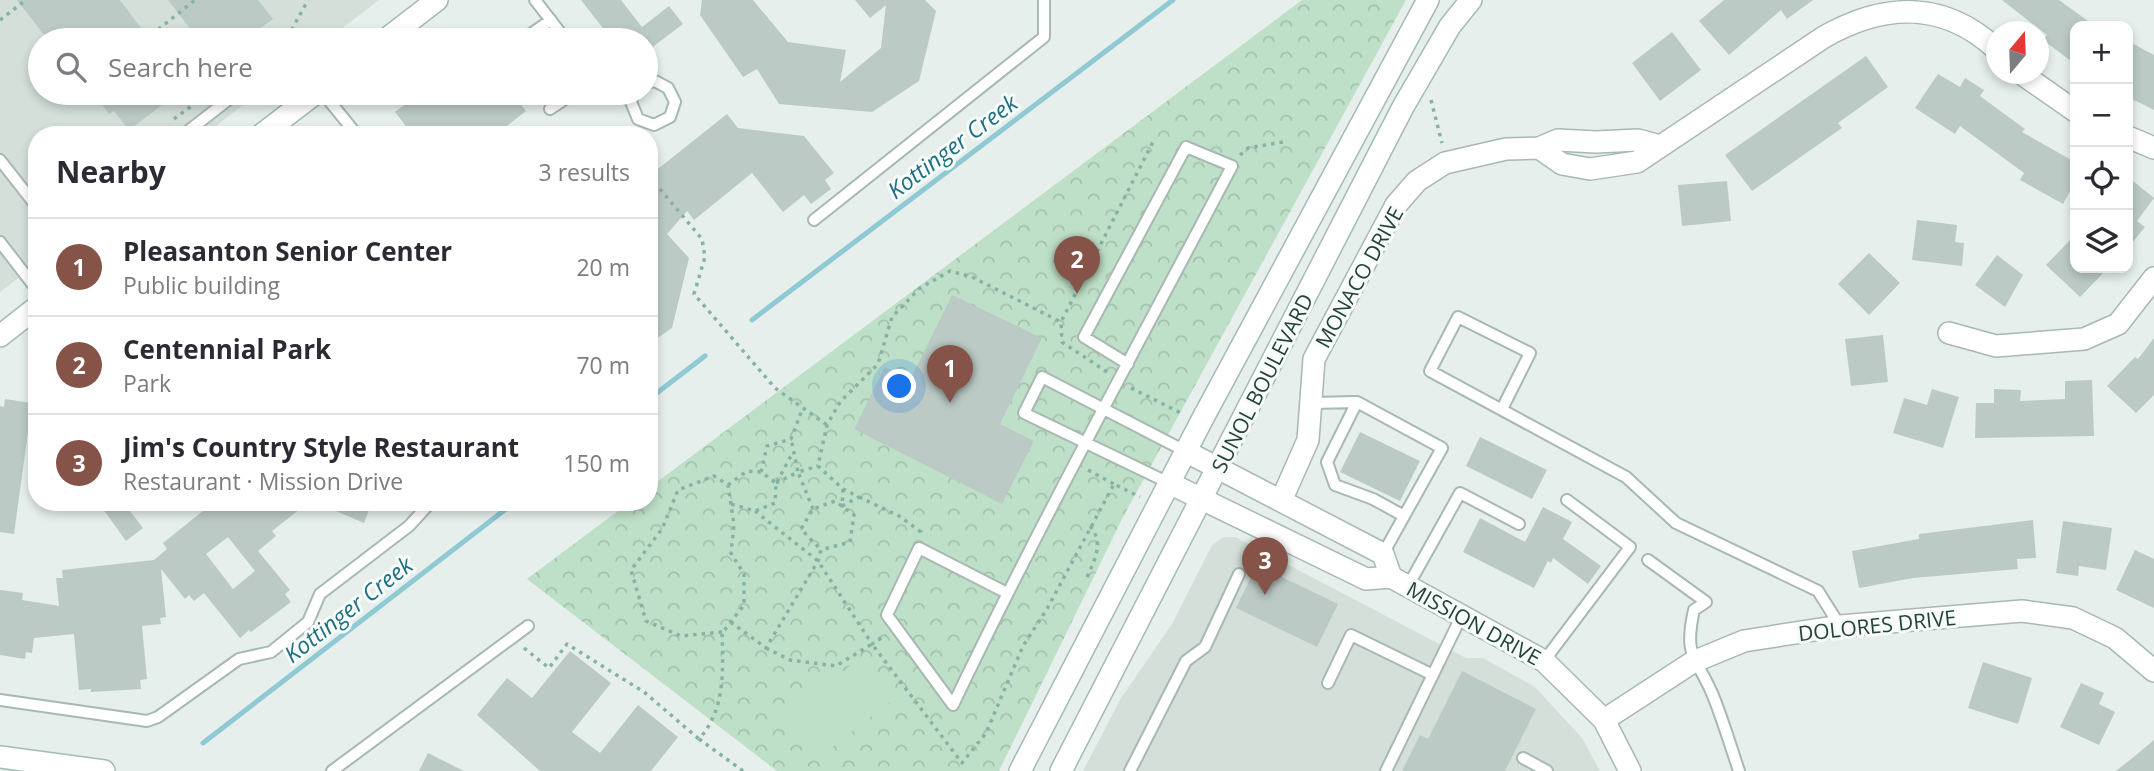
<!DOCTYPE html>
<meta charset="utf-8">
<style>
:root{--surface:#fff;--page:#f2f2f3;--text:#2b2b33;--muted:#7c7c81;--line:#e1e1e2;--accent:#855347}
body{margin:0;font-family:"Open Sans",sans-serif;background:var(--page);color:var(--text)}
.controls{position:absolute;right:21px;top:21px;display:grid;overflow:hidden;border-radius:14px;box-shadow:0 4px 10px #0003}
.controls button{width:63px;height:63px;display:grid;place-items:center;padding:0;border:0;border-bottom:2px solid var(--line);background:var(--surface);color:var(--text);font:35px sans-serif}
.compass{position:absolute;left:1986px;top:21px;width:63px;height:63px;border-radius:50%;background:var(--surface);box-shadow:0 4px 10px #0003;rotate:19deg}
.you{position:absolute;left:900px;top:387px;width:24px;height:24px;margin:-18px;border:5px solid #fff;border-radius:50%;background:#1a73e8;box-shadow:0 0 0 10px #1a73e833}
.badge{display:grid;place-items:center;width:46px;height:46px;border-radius:50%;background:var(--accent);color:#fff;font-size:23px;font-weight:700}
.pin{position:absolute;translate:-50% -58px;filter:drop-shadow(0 2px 4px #0008)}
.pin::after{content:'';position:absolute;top:37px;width:24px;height:21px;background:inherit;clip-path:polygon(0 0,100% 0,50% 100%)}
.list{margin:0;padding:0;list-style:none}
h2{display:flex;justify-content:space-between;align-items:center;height:91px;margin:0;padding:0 28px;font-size:30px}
h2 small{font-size:23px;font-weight:400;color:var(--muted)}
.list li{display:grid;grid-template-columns:46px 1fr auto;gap:21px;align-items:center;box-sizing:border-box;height:98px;padding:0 28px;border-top:2px solid var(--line)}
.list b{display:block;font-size:26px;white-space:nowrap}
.list p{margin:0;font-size:23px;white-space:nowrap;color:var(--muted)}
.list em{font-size:23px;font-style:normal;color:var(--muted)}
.icon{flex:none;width:38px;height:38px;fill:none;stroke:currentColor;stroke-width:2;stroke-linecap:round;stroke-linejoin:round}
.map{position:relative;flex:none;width:2154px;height:771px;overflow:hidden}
.search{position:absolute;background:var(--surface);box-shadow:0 4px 10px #0003;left:28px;top:28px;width:630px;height:77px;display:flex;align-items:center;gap:18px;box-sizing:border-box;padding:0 24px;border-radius:38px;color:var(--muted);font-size:26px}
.panel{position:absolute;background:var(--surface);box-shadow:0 4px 10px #0003;left:28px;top:126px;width:630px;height:385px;border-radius:28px}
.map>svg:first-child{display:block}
.built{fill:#d4dfda}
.park{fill:url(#park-crowns)}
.pitch{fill:#bfe0c8}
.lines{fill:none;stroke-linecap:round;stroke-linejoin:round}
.stream{stroke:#8ec9d4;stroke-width:5}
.building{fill:#bbcac4;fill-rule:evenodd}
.lane-casing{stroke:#a8b8b2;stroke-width:14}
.street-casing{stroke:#a8b8b2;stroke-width:24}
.secondary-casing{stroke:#a4bbb3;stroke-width:24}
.path{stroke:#86b3a5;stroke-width:3.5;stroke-dasharray:3.5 5;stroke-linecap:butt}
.lane{stroke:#fff;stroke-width:10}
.street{stroke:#fff;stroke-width:21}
.secondary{stroke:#fff;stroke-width:21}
.labels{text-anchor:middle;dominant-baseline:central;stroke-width:6;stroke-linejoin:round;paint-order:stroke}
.street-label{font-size:21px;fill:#24423a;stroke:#f7fbf9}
.water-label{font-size:23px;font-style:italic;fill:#1c6f80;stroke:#f7fbf9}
</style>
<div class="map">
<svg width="2154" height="771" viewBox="0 0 2154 771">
<defs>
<pattern id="park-crowns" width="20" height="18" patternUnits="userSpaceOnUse" patternTransform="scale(1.75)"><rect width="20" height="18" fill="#bfe0c8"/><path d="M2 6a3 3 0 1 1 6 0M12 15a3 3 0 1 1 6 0" fill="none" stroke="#a4c1ad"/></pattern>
</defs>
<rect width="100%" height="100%" fill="#e6efeb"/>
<!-- built -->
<path class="built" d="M 0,0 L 379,0 L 327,40 L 40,40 L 40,93 L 259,93 L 204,135 L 37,135 L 37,264 L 0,292 Z
M 1224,537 L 1235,537 L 1466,658 L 1483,658 L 1535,687 L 1582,738 L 1600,771 L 1083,771 L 1121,698 L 1172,624 L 1212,545 Z"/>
<!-- park -->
<path class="park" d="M 1302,0 L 1406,0 L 1123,517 L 999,771 L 777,771 L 527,579 L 630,502 L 649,502 L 649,488 Z"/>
<!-- pitch -->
<path class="pitch" d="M 865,655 L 897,697 L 814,761 L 781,717 Z"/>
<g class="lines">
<!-- stream -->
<path class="stream" d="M 752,320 L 1173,0
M 649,399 L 705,356
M 203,743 L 515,502"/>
</g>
<!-- building -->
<path class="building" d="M 17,0 L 120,0 L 144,32 L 133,40 L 48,40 Z
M 168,0 L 258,0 L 273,19 L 245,40 L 199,40 Z
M 581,0 L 621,0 L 642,27 L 669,6 L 683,24 L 646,52 L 646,40 L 612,40 Z
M 702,0 L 753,0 L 788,42 L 846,50 L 840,82 L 881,48 L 886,5 L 870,18 L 855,0 L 925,0 L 936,11 L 919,81 L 872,112 L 779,104 L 757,69 L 743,77 L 700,15 Z
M 1724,0 L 1813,0 L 1787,19 L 1781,10 L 1729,55 L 1699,21 Z
M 2002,0 L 2059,0 L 2095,26 L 2075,26 L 2075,64 L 2043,40 L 2047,35 Z
M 1672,32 L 1701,70 L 1660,101 L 1632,63 Z
M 2128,41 L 2154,55 L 2154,110 L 2128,97 Z
M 1866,56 L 1888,87 L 1838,123 L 1842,128 L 1752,191 L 1725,155 Z
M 1938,74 L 1960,87 L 1965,78 L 1984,90 L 1980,96 L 2025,129 L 2022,132 L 2075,162 L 2075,182 L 2063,204 L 2020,180 L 2024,173 L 1960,126 L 1955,134 L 1915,108 Z
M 93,93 L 178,93 L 129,130 L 114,111 L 109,114 Z
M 407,93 L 512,93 L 526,111 L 495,135 L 413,135 L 395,112 L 412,99 Z
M 727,114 L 738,128 L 804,136 L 834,173 L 825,180 L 831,189 L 811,204 L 804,195 L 783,212 L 752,173 L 694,220 L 687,211 L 667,234 L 689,258 L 672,328 L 649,344 L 649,176 Z
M 2128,177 L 2154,198 L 2137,221 L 2145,227 L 2128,248 Z
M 1727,181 L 1731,221 L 1682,226 L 1678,185 Z
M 1917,220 L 1957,225 L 1955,242 L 1964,243 L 1962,266 L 1912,260 Z
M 2075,235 L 2075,268 L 2108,268 L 2080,297 L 2046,265 Z
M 1869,253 L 1900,283 L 1869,315 L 1838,284 Z
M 1997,255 L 2023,275 L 2005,307 L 1975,285 Z
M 952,295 L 1042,338 L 1000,424 L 1034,441 L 1002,504 L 854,429 L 885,367 L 910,380 Z
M 1883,335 L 1888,382 L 1851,386 L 1845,339 Z
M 2154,338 L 2154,395 L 2136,413 L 2107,386 L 2135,357 L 2138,359 Z
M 2092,380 L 2094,436 L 1975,438 L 1976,403 L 1994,403 L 1994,389 L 2021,390 L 2020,401 L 2065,399 L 2065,381 Z
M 1932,389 L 1959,397 L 1943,448 L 1893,433 L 1904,398 L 1927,405 Z
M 5,399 L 32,403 L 14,534 L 0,532 L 0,406 L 4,407 Z
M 1360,432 L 1420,461 L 1400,501 L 1340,472 Z
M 1480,437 L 1547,470 L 1532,499 L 1466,466 Z
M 98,502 L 123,502 L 143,528 L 126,541 Z
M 214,502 L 309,502 L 272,531 L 276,536 L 258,551 L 290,590 L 285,594 L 291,602 L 251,632 L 249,630 L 240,638 L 204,593 L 194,601 L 189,595 L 185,599 L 161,569 L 166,617 L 160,618 L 161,624 L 142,626 L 147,679 L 140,680 L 141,689 L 91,692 L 91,689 L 79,690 L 74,634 L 34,638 L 32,653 L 26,652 L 25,659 L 0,655 L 0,590 L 23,593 L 22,600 L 59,606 L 56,578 L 63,578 L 62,570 L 154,560 L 167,549 L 163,543 ZM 228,537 L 255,571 L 233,589 L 206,554 Z
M 315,502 L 372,502 L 364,523 Z
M 1543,507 L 1572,522 L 1563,539 L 1601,566 L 1588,584 L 1553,558 L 1551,563 L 1548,561 L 1534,588 L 1463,552 L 1480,518 L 1525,542 Z
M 2033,520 L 2036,558 L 2017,559 L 2018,569 L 1913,578 L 1859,588 L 1852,551 L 1919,539 L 1919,534 Z
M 2063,521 L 2112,528 L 2106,570 L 2079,566 L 2078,576 L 2056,573 Z
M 2135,550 L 2154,559 L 2154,608 L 2116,590 Z
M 1257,565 L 1338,604 L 1317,647 L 1236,608 Z
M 570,651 L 611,683 L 572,732 L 600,753 L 638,705 L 678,737 L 651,771 L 540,771 L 477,715 L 507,678 L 532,698 Z
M 1983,662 L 2032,678 L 2018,724 L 1968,708 Z
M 1462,671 L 1536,709 L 1505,771 L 1402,771 L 1420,735 L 1428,739 Z
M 2081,683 L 2104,693 L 2099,704 L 2115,712 L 2099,745 L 2060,727 Z
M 2154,740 L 2154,771 L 2116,771 L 2136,755 Z
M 428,753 L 464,771 L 419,771 Z"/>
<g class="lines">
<!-- lane casing -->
<g class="lane-casing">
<path id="lane" d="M 535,0 L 566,40
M 522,40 L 551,20
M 323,93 L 357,135
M 634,93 L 631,102 L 638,119 L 654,125 L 670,117 L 675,102 L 668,88 L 655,81 L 646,83
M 550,109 L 574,93
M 183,135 L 237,93
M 0,160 L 37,207
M 814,220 L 1044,37 L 1044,0
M 0,242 L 37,290
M 1357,402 L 1327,462 L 1335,485 L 1373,499 L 1404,516
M 1311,403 L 1357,402 L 1442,448 L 1383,554
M 1502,409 L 1530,353 L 1458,317 L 1430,371 L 1626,477 L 1676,523 L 1818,591 L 1840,626
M 1169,483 L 1024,413 L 1042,377 L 1185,451
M 1648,560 L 1706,602 L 1694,610 C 1683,659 1697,656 1714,698 C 1723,721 1731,747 1739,771
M 1408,586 L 1460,493 L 1519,524
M 1007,593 L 919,548 L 887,615 L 953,705 C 1040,523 1138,345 1232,166 L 1186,147 L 1084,337 L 1128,364
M 1544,661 L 1630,547 L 1567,500
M 1328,683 L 1351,635 L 1433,675
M 0,700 L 147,721 L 158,717 L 239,659 L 271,652 L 308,622 L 320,594 L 409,526 L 431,502
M 1523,758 L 1547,771
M 332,771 L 528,626
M 1130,771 L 1186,661 L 1205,647 L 1239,574
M 1386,771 L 1462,615"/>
</g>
<!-- street casing -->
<g class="street-casing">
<path id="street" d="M 2022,74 L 2075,111
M 2128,137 L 2154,148
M 1539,148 L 1562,164 L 1590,169 L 1637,162 L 1824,37 C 1884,3 1943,0 1996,49
M 1949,333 L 1996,346 L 2084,339 L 2118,324 L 2154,278
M 1185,451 L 1383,554 L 1391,577
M 1169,483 L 1366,579 L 1391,577 L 1544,661 L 1604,720 L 1630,771
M 1281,501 L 1308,440 L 1314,359 L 1396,205 L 1417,181 L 1445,163 L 1506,149 L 1539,148 L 1558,140 L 1596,142 L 1638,140 L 1660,146
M 1604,720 L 1693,662 L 1744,641 L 1840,626 L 2022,611 L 2073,618 L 2115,638 L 2154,671"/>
</g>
<!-- secondary casing -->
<g class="secondary-casing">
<path id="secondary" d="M 385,40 L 437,0
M 261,135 L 316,93
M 0,336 L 37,307
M 0,757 L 104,771
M 1020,771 L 1203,418 L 1428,0
M 1061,771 L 1403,107 L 1450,26 L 1471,0"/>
</g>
<!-- path -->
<path class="path" d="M 0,20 L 26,0
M 145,40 L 195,0
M 278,40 L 291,31 L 308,0
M 1431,100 L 1442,143
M 174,119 L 209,93
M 1240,155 L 1248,148 L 1283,142
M 649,176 L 702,239 L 705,257 L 694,294 L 775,388 L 827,425
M 1107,372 L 1062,342 L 1061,322 L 1155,138
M 1131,388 L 1183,414
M 1088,470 L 1114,484
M 761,472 L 767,446 L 791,439 L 802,410
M 777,482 L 793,452
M 776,483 L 798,472 L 791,439
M 728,485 L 747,471 L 761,472 L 776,483 L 775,503 L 755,511 L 731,504
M 843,489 L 842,506 L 859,497 L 843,489 L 818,466 L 827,425 L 840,402 L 878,364 L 892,317 L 920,288 L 950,271 L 972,277 L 1061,322
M 859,497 L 899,516 L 921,532 L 920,536
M 813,509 L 798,472 L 818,466
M 755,511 L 818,561 L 872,644 L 886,635
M 1087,577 C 1095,559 1104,543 1090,526
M 722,632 L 681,636 L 646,621 L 631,570 L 662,529 L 678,490 L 714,476 L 728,485 L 734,525 L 731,553 L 744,574 L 744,605 L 729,624
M 524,648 L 549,668 L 567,644 L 644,692 L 699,739
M 766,648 L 790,660 L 836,666 L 872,644 L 962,763 L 986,733 L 1023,646 L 1047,609 L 1114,484 L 1140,497
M 743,771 L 699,739 C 726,709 723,669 722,632 L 732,623 L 766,648 L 818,561 L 821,550 L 850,542 L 854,515 L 835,501 L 813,509 L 801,529 L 821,550"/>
<!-- lane -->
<use href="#lane" class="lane"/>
<!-- street -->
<use href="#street" class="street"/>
<!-- secondary -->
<use href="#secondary" class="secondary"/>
</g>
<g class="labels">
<!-- street labels -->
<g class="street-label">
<text transform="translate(1359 277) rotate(-61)">MONACO DRIVE</text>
<text transform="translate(1262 383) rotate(-63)">SUNOL BOULEVARD</text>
<text transform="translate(1474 623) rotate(29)">MISSION DRIVE</text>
<text transform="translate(1877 625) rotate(-6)">DOLORES DRIVE</text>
</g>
<!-- water labels -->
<g class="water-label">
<text transform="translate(952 146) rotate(-37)">Kottinger Creek</text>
<text transform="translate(348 609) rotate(-38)">Kottinger Creek</text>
</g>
</g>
</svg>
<div class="controls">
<button>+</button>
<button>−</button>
<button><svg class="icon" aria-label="locate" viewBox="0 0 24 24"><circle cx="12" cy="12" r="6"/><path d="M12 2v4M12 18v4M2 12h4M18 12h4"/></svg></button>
<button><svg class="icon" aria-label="layers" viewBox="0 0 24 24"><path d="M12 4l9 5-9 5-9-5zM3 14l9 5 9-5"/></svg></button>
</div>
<svg class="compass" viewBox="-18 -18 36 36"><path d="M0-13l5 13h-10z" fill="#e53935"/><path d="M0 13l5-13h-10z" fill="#7c7c81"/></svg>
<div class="you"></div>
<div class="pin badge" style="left:950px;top:403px">1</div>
<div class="pin badge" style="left:1077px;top:294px">2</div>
<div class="pin badge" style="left:1265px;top:595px">3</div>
<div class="search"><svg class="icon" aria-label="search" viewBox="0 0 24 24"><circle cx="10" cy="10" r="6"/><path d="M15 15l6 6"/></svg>Search here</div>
<section class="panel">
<h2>Nearby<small>3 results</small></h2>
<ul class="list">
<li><span class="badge">1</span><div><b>Pleasanton Senior Center</b><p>Public building</p></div><em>20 m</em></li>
<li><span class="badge">2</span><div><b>Centennial Park</b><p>Park</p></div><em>70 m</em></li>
<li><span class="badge">3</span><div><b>Jim's Country Style Restaurant</b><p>Restaurant · Mission Drive</p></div><em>150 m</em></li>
</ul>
</section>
</div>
